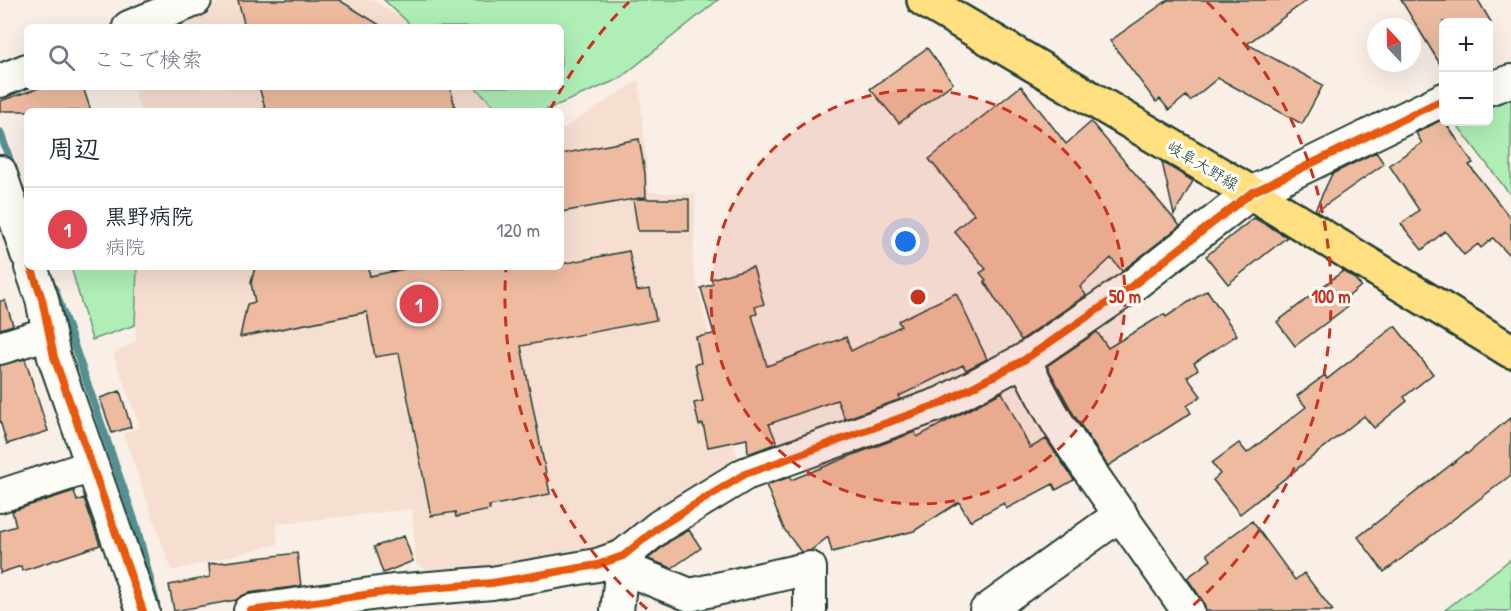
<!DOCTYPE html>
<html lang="ja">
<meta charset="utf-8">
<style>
:root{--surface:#fff;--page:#f2f2f3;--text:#1f2937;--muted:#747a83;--line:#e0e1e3;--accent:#7c3aed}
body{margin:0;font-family:"Patrick Hand","Klee One",sans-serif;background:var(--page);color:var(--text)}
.controls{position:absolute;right:18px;top:18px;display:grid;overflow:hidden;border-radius:9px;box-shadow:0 6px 24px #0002}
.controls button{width:54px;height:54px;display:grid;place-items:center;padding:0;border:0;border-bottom:2px solid var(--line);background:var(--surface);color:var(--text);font:30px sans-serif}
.compass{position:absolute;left:1367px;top:18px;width:54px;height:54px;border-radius:50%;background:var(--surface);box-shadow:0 6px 24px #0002;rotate:338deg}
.you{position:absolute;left:906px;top:242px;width:21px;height:21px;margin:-15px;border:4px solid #fff;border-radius:50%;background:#1a73e8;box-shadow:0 0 0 9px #1a73e833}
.badge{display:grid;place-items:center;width:39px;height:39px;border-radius:50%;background:var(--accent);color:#fff;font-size:20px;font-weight:700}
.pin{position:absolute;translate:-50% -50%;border:3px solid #fff;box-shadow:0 2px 6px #0006}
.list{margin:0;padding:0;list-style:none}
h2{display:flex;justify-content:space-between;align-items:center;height:78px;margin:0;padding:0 24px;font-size:26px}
h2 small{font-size:20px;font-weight:400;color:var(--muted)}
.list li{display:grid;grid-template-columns:39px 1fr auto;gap:18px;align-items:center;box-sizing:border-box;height:84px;padding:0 24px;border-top:2px solid var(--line)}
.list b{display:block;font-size:22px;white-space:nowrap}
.list p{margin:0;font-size:20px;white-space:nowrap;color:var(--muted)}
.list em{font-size:20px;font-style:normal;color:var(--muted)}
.icon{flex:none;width:33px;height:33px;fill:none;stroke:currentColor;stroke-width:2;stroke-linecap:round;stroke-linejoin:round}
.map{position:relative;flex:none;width:1511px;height:611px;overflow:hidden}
.search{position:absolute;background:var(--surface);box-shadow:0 6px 24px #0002;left:24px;top:24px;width:540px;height:66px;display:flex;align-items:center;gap:15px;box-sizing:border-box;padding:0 21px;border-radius:9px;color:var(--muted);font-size:22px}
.panel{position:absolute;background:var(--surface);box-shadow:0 6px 24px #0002;left:24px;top:108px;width:540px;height:162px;border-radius:9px}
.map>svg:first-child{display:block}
.built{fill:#f6dfd1}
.green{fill:#afeeb6;stroke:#679675;stroke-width:1.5}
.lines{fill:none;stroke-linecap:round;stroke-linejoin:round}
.stream{stroke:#549091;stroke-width:8}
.building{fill:#eebba0;stroke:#1f3d34;stroke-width:1.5}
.street-casing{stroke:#1f3d34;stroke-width:36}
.primary-casing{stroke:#1f3d34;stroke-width:38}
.street{stroke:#fdfcf7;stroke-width:32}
.primary{stroke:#ffdf80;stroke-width:33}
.cycleway-casing{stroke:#fdfcf7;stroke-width:11}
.cycleway{stroke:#e8590c;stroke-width:8}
.ring{fill:none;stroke:#c8321e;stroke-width:3;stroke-dasharray:10 8}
.labels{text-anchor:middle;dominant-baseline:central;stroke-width:6;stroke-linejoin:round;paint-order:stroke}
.street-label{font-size:16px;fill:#1f3d34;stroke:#fdfcf7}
.centre{fill:#c8321e;stroke:#fdfcf7;stroke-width:3}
.ring-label{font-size:18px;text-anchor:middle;font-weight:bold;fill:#c8321e;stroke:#fdfcf7;stroke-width:6;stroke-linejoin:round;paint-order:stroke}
</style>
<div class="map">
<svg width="1511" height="611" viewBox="0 0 1511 611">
<rect width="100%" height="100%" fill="#faefe6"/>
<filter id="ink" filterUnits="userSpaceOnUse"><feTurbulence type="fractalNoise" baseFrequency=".0167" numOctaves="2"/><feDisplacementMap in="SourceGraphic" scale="12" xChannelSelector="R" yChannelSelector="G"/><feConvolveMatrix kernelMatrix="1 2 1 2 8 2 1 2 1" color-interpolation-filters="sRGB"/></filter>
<g filter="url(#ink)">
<!-- built -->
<path class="built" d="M 227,0 L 373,0 L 405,20 L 413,27 L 164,27 Z
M 639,80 L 649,192 L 696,194 L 693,266 L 740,469 L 600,553 L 434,575 L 416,563 L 412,509 L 276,524 L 278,544 L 172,571 L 123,434 L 140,427 L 113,354 L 136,341 L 135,267 L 561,267 L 561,130 Z
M 132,87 L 478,87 L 504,111 L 141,111 Z"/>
<!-- green -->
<path class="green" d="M 384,0 L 718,0 L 619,79 L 543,111 L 500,111 L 475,87 L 561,87 L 561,27 L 413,27 Z
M 1511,91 L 1511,196 L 1455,122 L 1488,122 L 1489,100 Z
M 71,267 L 137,267 L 135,325 L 92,340 Z
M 1511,559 L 1511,611 L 1445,610 Z"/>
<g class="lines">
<!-- stream -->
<path class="stream" d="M 0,132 L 13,169
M 55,290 L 136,525 L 156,603"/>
</g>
<!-- building -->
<path class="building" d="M 238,0 L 339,0 L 383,27 L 245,27 Z
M 1168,0 L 1307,0 L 1247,44 L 1323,85 L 1302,124 L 1218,78 L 1190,101 L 1186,96 L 1169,110 L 1160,99 L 1156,102 L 1110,41 Z
M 1401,0 L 1478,0 L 1491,22 L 1443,22 L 1443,69 Z
M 927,48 L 953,83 L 899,123 L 870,89 Z
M 1021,86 L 1066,144 L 1091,122 L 1180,226 L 1122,271 L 1111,258 L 1080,287 L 1086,295 L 1021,340 L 984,281 L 986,280 L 980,273 L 986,269 L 954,231 L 974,214 L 929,159 Z
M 42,87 L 83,87 L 91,111 L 0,111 L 0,101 Z
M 259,87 L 450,87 L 456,111 L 266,111 Z
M 1443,119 L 1473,163 L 1469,165 L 1511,219 L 1511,257 L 1493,238 L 1481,248 L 1478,244 L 1464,255 L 1445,231 L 1422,250 L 1401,224 L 1419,210 L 1389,165 L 1422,143 L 1416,133 Z
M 639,139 L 645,173 L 646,197 L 634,199 L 689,199 L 689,231 L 638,231 L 633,199 L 561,212 L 561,154 Z
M 1376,152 L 1384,164 L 1317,211 L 1315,210 L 1332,174 Z
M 1162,162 L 1193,181 L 1174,215 Z
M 1254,218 L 1287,237 L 1228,284 L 1206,256 Z
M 629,251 L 637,291 L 650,289 L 656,320 L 521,346 L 550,494 L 489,506 L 490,510 L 456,517 L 455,512 L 431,516 L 399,353 L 375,357 L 367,312 L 240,337 L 247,304 L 255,302 L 251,283 L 255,267 L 368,267 L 370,276 L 414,267 L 561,267 L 561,264 Z
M 753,267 L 764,304 L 755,307 L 757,314 L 752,315 L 767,366 L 846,337 L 851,351 L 901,326 L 898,321 L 956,293 L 987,359 L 966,370 L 963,365 L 899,396 L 901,399 L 845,419 L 837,400 L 769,424 L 777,443 L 748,454 L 747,439 L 708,447 L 703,424 L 699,425 L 694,403 L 703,401 L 695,364 L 701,363 L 696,337 L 714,334 L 701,288 L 713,284 L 711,279 Z
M 1343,271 L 1354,278 L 1361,286 L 1343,301 L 1347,307 L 1295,346 L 1277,322 Z
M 1207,290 L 1237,335 L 1194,363 L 1198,369 L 1187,377 L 1201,396 L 1187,406 L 1191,413 L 1108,466 L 1074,415 L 1047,366 L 1097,332 L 1108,348 L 1164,314 L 1166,317 Z
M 5,300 L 13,325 L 0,329 L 0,301 Z
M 1395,326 L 1433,374 L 1404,397 L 1407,401 L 1374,428 L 1364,416 L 1240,514 L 1213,480 L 1220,474 L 1212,463 L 1239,443 L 1247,453 L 1306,407 L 1297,396 L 1325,375 L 1327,379 Z
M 25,359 L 48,431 L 7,444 L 0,421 L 0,365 Z
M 120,391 L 131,427 L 112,433 L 100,398 Z
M 1002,392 L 1030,448 L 1046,439 L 1074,480 L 1056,490 L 1053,484 L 1006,509 L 1004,503 L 970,521 L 959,502 L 914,531 L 832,552 L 828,537 L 810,551 L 801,552 L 784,529 L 766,485 L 790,477 L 791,480 L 858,453 L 915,432 L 917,437 Z
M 1511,417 L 1511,475 L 1384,572 L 1358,537 L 1466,453 L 1467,454 Z
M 74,491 L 77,501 L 84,498 L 100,545 L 22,571 L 21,566 L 0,573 L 0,531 L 16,526 L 12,511 Z
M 1252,521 L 1295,580 L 1304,573 L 1333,611 L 1206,611 L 1203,601 L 1187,578 L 1211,560 L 1207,554 Z
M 689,530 L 701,548 L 672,568 L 648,559 L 670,541 Z
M 404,536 L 413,561 L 383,573 L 374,547 Z
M 297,553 L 301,586 L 248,593 L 236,600 L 174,611 L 169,585 L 210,577 L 209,564 Z"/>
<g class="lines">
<!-- street casing -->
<g class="street-casing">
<path id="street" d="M 129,27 L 195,0
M 0,81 L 27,70
M 1488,89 L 1511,81
M 0,172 L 27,254
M 31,267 L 42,299 L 54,357 L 143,611
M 0,348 L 49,333
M 1024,360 C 1037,385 1049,411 1064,433 C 1104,494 1147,551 1188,611
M 0,496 L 92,466
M 621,567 L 690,595 L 810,568 L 810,611
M 250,611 L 393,591 L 492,583 L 597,565 L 623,556 L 660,526 L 745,474 L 942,403 L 1024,360 L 1132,286 L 1251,193 L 1444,99
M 617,611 L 623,556
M 986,611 L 1121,514"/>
</g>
<!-- primary casing -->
<g class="primary-casing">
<path id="primary" d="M 924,0 L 1251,193 L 1511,351"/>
</g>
<!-- street -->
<use href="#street" class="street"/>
<!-- primary -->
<use href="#primary" class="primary"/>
<!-- cycleway casing -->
<g class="cycleway-casing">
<path id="cycleway" d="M 31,267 L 42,299 L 54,357 L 143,611
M 250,611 L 393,591 L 492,583 L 597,565 L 623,556 L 660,526 L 745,474 L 942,403 L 1024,360 L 1132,286 L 1251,193 L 1444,99"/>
</g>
<!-- cycleway -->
<use href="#cycleway" class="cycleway"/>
</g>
</g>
<!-- distance rings -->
<circle cx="918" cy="297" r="207" fill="#c8321e" fill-opacity=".12"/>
<g class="ring">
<circle cx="918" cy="297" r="207"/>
<path d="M647 609A413 413 0 0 1 506 268M550 110A413 413 0 0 1 629 2M1207 2A413 413 0 0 1 1189 609"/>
</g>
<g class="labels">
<!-- street labels -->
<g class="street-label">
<text transform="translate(1203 165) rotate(31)">岐阜大野線</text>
</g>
</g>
<circle cx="918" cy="297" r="9" class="centre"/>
<g class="ring-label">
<text x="1125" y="303">50 m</text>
<text x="1331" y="303">100 m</text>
</g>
</svg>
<div class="controls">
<button>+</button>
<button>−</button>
</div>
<svg class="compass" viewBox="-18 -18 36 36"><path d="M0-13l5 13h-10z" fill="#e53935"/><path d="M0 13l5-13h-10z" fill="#747a83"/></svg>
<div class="you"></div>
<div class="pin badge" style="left:419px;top:304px;background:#e0444e">1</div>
<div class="search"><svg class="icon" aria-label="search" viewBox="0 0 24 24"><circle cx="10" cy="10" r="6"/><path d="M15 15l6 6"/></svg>ここで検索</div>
<section class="panel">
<h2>周辺<small></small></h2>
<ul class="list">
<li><span class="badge" style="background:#e0444e">1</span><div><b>黒野病院</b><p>病院</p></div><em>120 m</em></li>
</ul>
</section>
</div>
